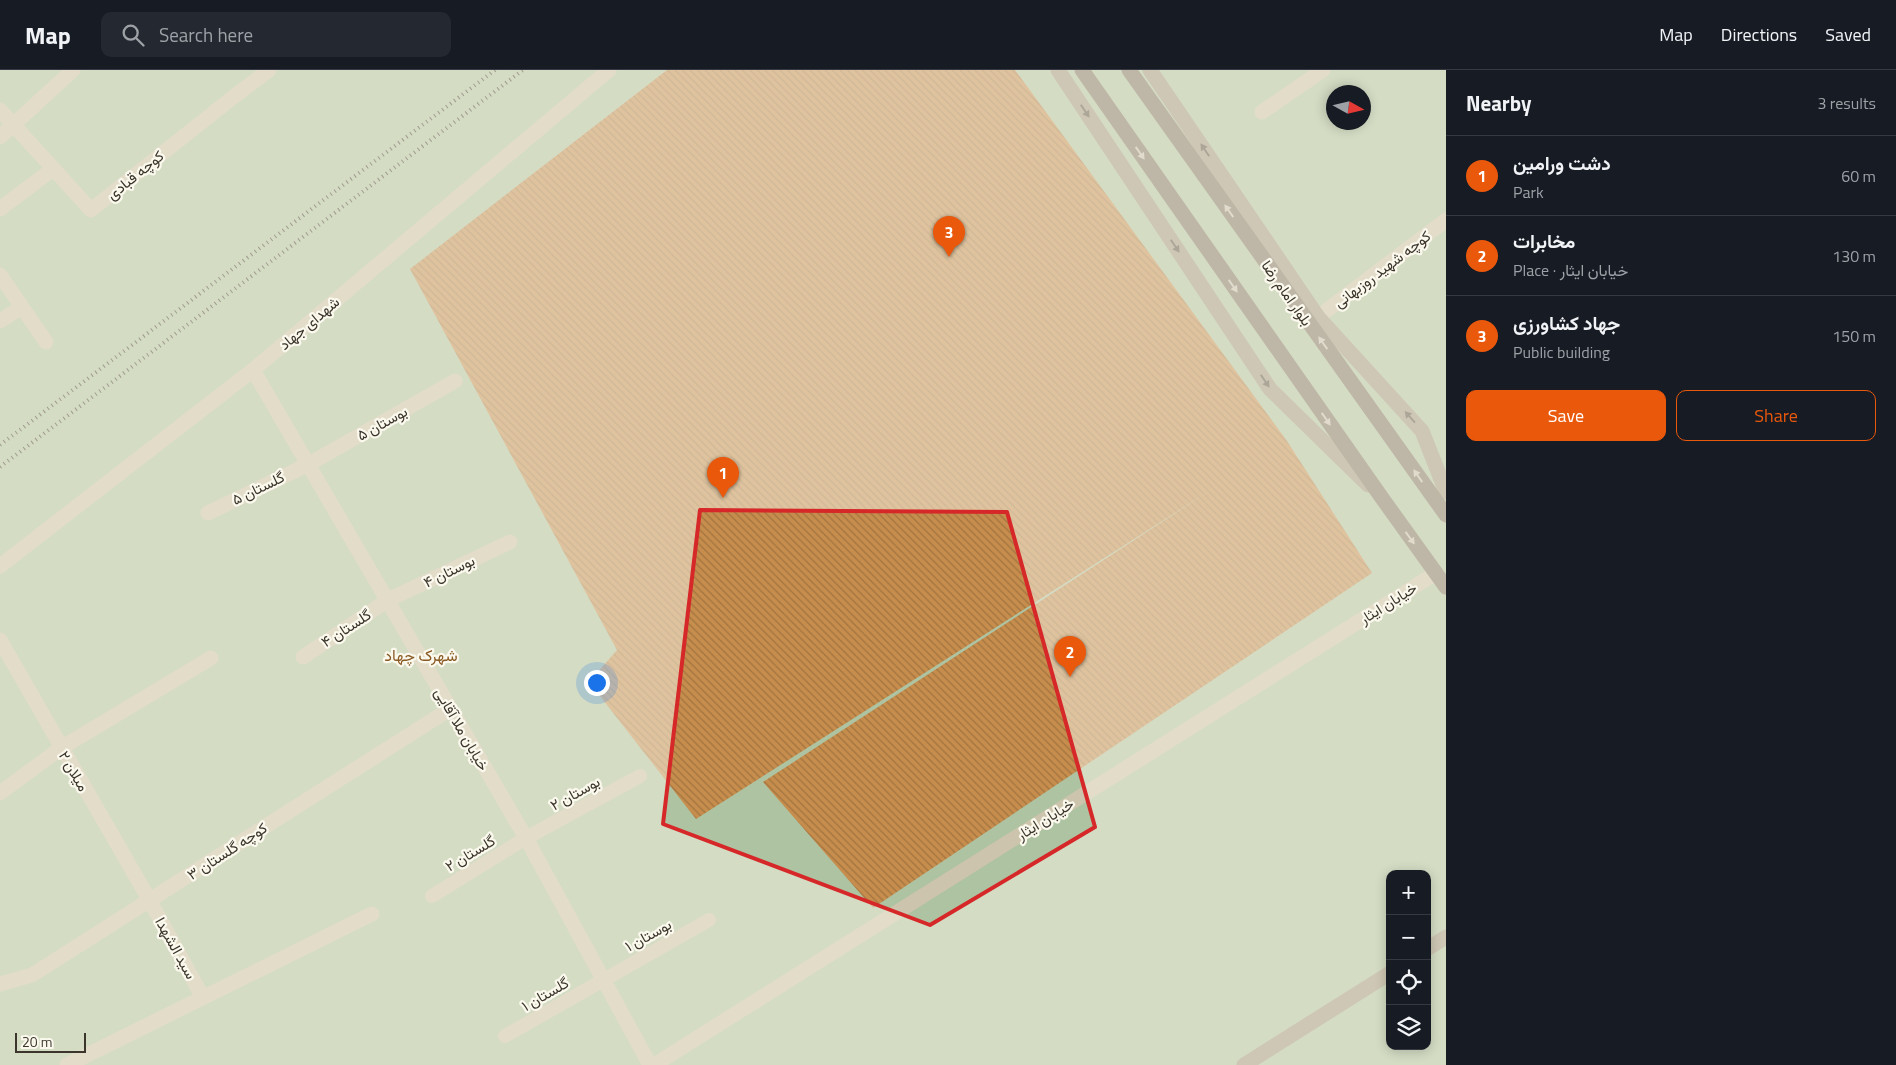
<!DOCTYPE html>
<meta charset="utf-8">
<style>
:root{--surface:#171b24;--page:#242831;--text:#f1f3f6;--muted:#9ea1a6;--line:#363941;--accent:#ea580c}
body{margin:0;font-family:"Titillium Web",Vazirmatn,sans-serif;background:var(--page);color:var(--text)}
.controls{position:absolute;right:15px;bottom:15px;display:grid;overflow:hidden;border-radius:10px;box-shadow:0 2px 12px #0003}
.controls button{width:45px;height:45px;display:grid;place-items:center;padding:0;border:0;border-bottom:1px solid var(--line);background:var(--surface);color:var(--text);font:25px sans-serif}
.compass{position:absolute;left:1326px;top:15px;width:45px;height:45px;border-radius:50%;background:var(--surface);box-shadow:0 2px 12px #0003;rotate:98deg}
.scale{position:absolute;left:15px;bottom:12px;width:71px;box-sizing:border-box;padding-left:5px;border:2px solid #3b352b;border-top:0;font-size:14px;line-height:18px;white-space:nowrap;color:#3b352b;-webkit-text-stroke:4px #fbf9ee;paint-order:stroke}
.you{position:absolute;left:596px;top:612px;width:18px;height:18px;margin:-12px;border:4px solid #fff;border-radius:50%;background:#1a73e8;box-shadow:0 0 0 8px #1a73e833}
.badge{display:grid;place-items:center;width:32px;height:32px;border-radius:50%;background:var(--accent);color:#fff;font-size:16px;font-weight:700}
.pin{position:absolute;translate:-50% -41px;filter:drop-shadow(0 1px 2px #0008)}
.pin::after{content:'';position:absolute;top:26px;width:18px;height:15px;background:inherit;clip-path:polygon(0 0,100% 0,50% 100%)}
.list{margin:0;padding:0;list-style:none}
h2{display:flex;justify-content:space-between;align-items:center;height:65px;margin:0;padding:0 20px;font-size:21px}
h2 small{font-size:16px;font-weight:400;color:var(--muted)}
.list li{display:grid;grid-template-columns:32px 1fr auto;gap:15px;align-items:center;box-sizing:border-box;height:80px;padding:0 20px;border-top:1px solid var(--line)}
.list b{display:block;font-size:19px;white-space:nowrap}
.list p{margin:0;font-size:16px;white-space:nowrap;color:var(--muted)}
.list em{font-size:16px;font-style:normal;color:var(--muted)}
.actions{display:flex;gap:10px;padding:15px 20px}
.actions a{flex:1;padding:11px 0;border:1px solid var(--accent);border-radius:10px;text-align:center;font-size:18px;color:var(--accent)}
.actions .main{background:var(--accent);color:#fff}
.icon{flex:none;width:28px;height:28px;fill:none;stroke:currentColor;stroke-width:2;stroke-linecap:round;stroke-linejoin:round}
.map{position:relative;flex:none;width:1446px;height:995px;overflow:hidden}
header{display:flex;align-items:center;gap:30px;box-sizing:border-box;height:70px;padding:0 25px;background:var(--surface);border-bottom:1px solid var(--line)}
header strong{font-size:24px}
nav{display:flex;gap:28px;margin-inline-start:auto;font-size:18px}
.search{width:350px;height:45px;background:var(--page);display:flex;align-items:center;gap:12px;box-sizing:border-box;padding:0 18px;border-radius:10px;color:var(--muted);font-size:19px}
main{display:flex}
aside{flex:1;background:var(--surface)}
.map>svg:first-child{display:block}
.park{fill:#aec3a1;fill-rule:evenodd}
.building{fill:url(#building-back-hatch)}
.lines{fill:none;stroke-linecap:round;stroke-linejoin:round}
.lane{stroke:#ccc4ac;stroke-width:14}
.street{stroke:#ccc4ac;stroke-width:15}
.secondary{stroke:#a0947e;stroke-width:15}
.primary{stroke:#7c705d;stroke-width:15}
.rail{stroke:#3b352b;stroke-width:4;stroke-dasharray:1 4;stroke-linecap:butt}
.oneway{fill:#544d40}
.oneway2{fill:#c8c2b4}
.marked{fill:none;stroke:#d62828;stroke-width:4;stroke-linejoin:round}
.labels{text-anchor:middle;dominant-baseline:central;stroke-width:4.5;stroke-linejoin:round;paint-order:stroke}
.street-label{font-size:15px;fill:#3b352b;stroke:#fbf9ee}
.neighbourhood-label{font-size:16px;fill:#8a5a24;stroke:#fbf9ee}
</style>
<header>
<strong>Map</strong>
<div class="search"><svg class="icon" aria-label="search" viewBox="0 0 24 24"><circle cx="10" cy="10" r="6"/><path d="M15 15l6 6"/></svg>Search here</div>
<nav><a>Map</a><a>Directions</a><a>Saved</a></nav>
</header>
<main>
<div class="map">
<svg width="1446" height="995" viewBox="0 0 1446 995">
<defs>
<pattern id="building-back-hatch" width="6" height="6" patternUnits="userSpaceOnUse" patternTransform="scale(1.25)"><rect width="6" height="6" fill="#c68d4d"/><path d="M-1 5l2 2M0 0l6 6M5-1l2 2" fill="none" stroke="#a27440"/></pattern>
</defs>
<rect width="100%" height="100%" fill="#f4f0e1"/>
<!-- park -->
<path class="park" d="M 0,0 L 1446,0 L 1446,995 L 0,995 ZM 1334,22 L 1364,22 L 1364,52 L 1334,52 ZM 1390,804 L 1427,804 L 1427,976 L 1390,976 Z"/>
<!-- building -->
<path class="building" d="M 667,0 L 1015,0 L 1287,371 L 1372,503 L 873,838 L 763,712 L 1211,420 L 696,749 L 589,612 L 617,580 L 410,199 Z"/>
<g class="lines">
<!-- lane -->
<path class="lane" d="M 432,826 L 526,768 L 640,706
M 505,966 L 709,850"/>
<!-- street -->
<path class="street" d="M 0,40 L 91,140 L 232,28 L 269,0
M 1262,42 L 1323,0
M 0,67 L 73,0
M 0,139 L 53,99
M 0,205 L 46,272
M 1318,247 L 1446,150
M 0,251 L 22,237
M 253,300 L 526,768 L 650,995
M 208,443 L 309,394 L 455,311
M 0,496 L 253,300 L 609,0
M 0,570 L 150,831 L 202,926
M 303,587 L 388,530 L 510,472
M 0,723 L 61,678 L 211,588
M 0,914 L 32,905 L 450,639
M 67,995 L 372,844
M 654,995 L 1436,503"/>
<!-- secondary -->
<path class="secondary" d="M 1058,0 L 1270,319 L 1368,415
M 1150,0 L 1318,247 L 1422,361 L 1446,422
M 1427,879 L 1446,867
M 1244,995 L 1390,903"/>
<!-- primary -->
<path class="primary" d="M 1082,0 L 1382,428 L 1446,517
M 1129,0 L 1446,445"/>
<!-- rail -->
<path class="rail" d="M 0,375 L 495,0
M 0,397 L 523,0"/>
</g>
<!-- one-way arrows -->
<defs><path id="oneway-solid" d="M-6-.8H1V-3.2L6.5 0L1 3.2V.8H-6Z" transform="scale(1.25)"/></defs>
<g class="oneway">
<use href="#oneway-solid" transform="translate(1085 41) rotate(56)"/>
<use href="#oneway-solid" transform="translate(1205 80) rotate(-124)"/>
<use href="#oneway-solid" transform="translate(1175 176) rotate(56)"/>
<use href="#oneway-solid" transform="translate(1265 311) rotate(56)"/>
<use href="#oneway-solid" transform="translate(1410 347) rotate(-132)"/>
</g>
<g class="oneway2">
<use href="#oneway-solid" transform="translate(1140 83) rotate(55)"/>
<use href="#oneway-solid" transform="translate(1229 141) rotate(-125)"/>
<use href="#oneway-solid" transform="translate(1233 216) rotate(55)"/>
<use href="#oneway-solid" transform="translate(1323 273) rotate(-125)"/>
<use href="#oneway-solid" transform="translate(1326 349) rotate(55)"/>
<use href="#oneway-solid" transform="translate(1418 406) rotate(-125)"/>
<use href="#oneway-solid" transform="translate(1410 468) rotate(54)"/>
</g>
<!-- marked area -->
<path d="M0 0H1446V995H0ZM 700,440 L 1007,442 L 1095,757 L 930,855 L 663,754 Z" fill="#f4f0e1" fill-opacity=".55" fill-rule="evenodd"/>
<path class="marked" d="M 700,440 L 1007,442 L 1095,757 L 930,855 L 663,754 Z"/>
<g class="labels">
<!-- street labels -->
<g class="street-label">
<text transform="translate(135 105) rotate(-39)">کوچه قبادی</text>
<text transform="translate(1382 199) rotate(-37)">کوچه شهید روزبهانی</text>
<text transform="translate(1287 223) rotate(55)">بلوار امام رضا</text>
<text transform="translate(309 253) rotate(-40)">شهدای جهاد</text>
<text transform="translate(382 353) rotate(-29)">بوستان ۵</text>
<text transform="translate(258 418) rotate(-26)">گلستان ۵</text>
<text transform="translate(449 501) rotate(-26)">بوستان ۴</text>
<text transform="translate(1388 533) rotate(-32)">خیابان ایثار</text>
<text transform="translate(346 558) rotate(-33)">گلستان ۴</text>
<text transform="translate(462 659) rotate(60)">خیابان ملا آقایی</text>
<text transform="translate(74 701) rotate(60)">میلان ۲</text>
<text transform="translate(575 723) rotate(-29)">بوستان ۲</text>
<text transform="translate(1045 749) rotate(-32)">خیابان ایثار</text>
<text transform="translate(227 781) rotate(-33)">کوچه گلستان ۳</text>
<text transform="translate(470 783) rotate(-31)">گلستان ۲</text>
<text transform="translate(648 865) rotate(-29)">بوستان ۱</text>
<text transform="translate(176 878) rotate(61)">سید الشهدا</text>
<text transform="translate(545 924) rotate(-30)">گلستان ۱</text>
</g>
<!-- neighbourhood labels -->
<g class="neighbourhood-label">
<text x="421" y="585">شهرک چهاد</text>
</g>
</g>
</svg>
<div class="controls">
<button>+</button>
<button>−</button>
<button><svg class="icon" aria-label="locate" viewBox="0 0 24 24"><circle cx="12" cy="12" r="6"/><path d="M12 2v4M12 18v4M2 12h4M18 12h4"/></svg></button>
<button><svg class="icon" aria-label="layers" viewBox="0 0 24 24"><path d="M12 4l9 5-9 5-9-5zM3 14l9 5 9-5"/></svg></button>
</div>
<svg class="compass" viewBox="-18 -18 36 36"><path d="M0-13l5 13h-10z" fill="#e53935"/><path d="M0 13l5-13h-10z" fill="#9ea1a6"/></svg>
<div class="scale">20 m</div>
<div class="you"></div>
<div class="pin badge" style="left:723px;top:428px">1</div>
<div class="pin badge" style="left:1070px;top:607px">2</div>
<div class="pin badge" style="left:949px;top:187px">3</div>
</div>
<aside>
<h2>Nearby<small>3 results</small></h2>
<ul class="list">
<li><span class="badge">1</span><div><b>دشت ورامین</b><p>Park</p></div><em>60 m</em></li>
<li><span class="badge">2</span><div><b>مخابرات</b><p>Place · خیابان ایثار</p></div><em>130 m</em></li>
<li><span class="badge">3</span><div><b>جهاد کشاورزی</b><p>Public building</p></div><em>150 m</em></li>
</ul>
<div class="actions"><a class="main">Save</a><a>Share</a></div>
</aside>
</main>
